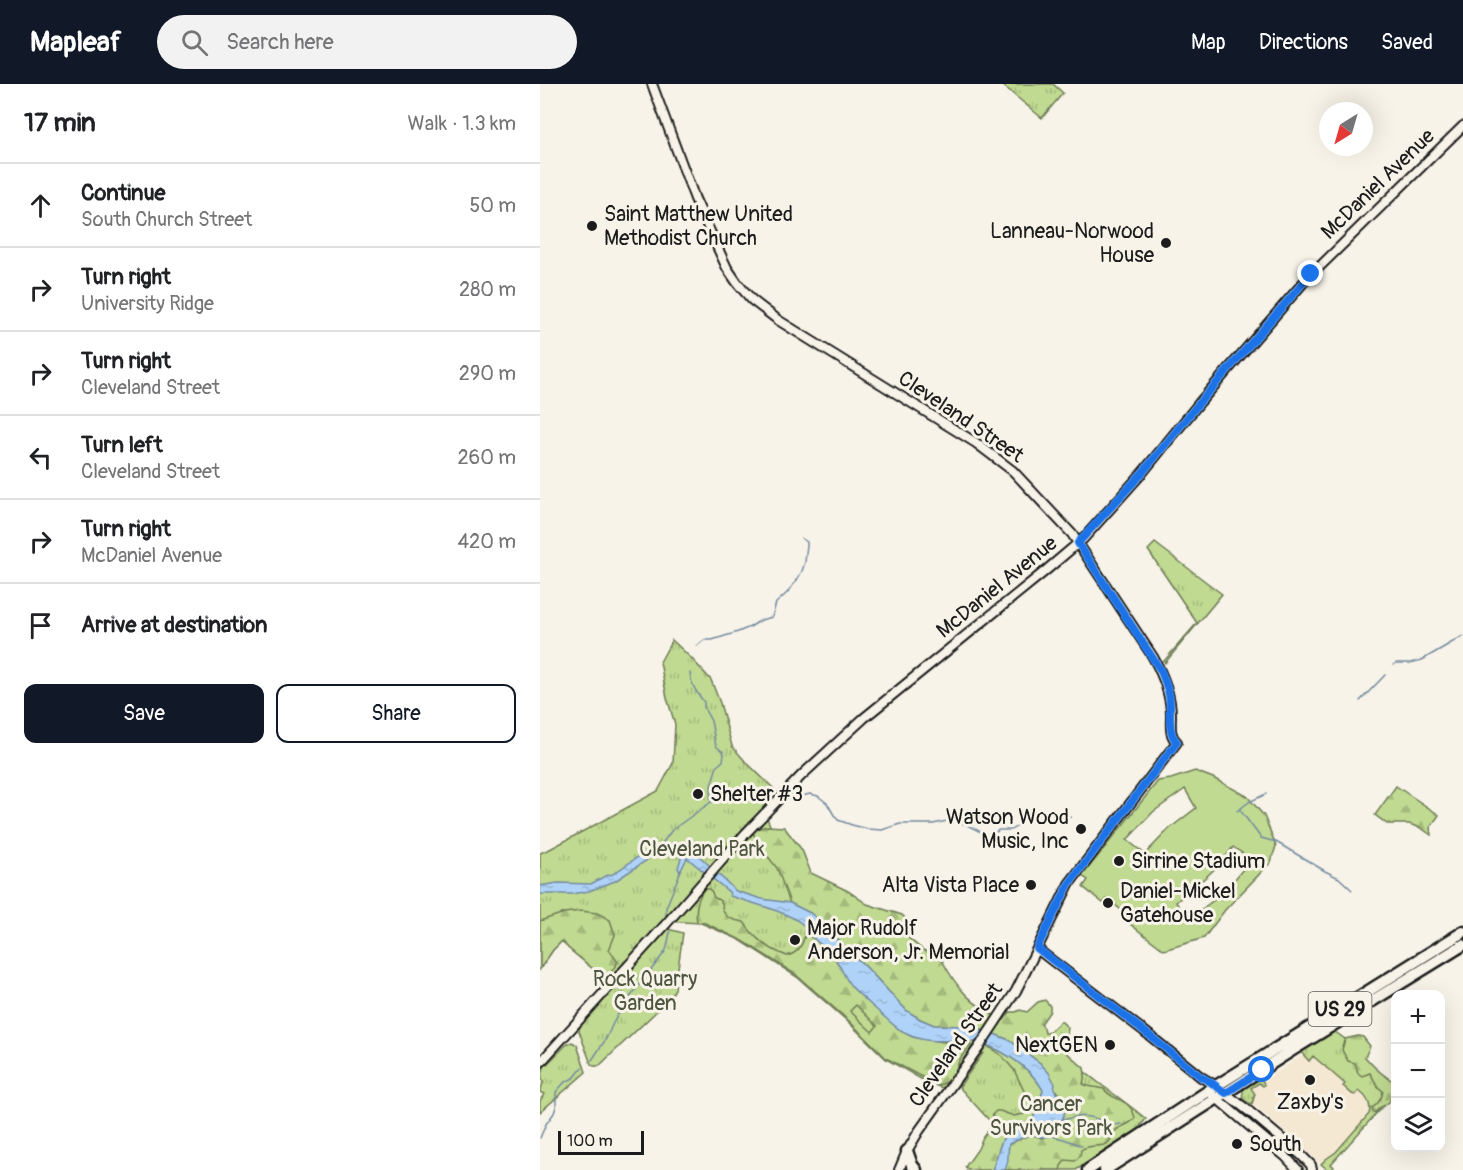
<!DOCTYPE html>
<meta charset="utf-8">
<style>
:root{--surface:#fff;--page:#f2f2f2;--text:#202124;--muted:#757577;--line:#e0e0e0;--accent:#111827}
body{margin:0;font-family:Pangolin,sans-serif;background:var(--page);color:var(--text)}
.controls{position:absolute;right:18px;bottom:18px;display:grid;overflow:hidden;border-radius:12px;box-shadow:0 6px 24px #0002}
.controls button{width:54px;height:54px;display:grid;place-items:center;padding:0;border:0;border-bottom:2px solid var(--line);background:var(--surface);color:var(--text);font:30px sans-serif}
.compass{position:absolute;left:779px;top:18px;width:54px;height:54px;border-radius:50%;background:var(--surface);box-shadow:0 6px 24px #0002;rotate:217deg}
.scale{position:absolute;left:18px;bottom:15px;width:86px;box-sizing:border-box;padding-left:6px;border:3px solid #1c1c1c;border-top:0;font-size:16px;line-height:21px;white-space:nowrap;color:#1c1c1c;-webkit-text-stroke:4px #f7f3e8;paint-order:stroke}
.stop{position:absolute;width:18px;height:18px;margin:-14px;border:4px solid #1a73e8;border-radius:50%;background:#fff}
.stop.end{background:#1a73e8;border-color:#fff;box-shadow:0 2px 6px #0008}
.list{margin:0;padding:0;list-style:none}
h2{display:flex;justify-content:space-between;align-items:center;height:78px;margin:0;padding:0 24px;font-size:26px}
h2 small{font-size:20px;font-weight:400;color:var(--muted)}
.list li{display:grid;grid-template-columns:39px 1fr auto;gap:18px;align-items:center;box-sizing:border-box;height:84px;padding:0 24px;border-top:2px solid var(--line)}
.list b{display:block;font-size:22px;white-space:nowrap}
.list p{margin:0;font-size:20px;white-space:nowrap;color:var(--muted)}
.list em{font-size:20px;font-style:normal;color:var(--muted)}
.actions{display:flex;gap:12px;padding:18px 24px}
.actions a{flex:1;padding:14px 0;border:2px solid var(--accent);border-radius:12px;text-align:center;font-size:21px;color:var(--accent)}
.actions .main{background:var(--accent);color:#fff}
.icon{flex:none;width:33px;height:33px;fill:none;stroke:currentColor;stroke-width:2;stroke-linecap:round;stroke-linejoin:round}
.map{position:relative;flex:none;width:923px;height:1086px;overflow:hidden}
header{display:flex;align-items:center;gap:36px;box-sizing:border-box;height:84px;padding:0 30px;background:var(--accent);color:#fff}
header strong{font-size:28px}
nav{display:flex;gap:33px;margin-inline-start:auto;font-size:21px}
.search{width:420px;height:54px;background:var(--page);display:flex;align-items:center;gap:15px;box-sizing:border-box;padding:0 21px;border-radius:33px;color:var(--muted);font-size:22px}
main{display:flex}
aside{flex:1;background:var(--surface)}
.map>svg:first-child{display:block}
.built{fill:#f5e8d3}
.grass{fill:url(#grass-tufts);stroke:#6e7b56;stroke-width:1.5}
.forest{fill:url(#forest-firs);stroke:#6e7b56;stroke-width:1.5}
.garden{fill:#c0da91;stroke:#6e7b56;stroke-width:1.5;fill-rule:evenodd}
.water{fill:url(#water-ripples);stroke:#748aa0;stroke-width:1.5}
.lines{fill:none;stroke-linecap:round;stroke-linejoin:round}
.stream{stroke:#748aa0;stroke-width:1.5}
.tertiary-casing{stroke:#1c1c1c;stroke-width:12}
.primary-casing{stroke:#1c1c1c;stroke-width:15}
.tertiary{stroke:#f7f3e8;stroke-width:8}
.primary{stroke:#f7f3e8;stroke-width:10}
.route{stroke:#1a73e8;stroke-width:8}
.poi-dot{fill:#1c1c1c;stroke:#f7f3e8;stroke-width:2}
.labels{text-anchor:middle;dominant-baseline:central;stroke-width:6;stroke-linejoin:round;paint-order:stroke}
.shield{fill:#f7f3e8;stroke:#5e5c59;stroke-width:1.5}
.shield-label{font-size:20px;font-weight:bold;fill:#1c1c1c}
.street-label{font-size:21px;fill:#1c1c1c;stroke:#f7f3e8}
.poi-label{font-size:21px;fill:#1c1c1c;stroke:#f7f3e8;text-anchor:start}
.park-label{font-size:21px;fill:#4d553f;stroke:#f7f3e8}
</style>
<header>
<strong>Mapleaf</strong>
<div class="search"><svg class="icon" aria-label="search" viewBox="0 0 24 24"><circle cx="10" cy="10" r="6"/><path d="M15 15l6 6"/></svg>Search here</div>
<nav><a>Map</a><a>Directions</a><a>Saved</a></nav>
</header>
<main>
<aside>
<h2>17 min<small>Walk · 1.3 km</small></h2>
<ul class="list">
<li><svg class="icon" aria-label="ahead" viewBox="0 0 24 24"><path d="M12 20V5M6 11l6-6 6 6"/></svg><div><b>Continue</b><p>South Church Street</p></div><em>50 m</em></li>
<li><svg class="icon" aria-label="right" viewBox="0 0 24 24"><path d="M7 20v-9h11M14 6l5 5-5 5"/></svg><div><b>Turn right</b><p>University Ridge</p></div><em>280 m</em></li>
<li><svg class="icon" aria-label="right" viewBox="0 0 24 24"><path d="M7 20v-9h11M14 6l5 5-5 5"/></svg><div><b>Turn right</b><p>Cleveland Street</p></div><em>290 m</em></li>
<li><svg class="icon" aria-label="left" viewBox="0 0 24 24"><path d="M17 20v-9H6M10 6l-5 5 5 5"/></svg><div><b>Turn left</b><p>Cleveland Street</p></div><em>260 m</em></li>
<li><svg class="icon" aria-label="right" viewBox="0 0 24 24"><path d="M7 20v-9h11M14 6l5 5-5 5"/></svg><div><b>Turn right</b><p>McDaniel Avenue</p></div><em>420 m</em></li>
<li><svg class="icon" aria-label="arrive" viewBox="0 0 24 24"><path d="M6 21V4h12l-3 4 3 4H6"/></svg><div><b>Arrive at destination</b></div></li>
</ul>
<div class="actions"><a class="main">Save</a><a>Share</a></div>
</aside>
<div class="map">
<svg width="923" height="1086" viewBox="0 0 923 1086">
<defs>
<pattern id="grass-tufts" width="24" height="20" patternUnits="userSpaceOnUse" patternTransform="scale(1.5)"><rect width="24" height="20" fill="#c0da91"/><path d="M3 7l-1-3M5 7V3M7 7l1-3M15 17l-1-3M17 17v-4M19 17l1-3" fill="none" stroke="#a4ba7c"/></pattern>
<pattern id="forest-firs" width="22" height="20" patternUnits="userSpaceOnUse" patternTransform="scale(1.5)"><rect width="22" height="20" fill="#c0da91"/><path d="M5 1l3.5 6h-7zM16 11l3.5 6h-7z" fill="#a4ba7c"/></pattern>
<pattern id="water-ripples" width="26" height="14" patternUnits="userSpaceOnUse" patternTransform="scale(1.5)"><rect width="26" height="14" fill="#afd3f8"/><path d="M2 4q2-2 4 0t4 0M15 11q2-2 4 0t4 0" fill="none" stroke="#96b5d4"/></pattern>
</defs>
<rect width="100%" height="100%" fill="#f7f3e8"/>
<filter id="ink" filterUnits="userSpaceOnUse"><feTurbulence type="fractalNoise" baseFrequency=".0167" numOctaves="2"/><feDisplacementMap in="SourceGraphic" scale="12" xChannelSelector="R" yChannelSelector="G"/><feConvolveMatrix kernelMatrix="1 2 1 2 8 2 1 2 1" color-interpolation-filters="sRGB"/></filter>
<g filter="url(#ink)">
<!-- built -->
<path class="built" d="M 763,971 L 769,977 L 773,972 L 805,1000 L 803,1003 L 812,1010 L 819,1007 L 824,1011 L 830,1019 L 831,1024 L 829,1029 L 796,1068 L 786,1075 L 781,1080 L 706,1014 L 707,1007 Z"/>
<!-- grass -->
<path class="grass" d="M 461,0 L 513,0 L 523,9 L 502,34 Z
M 615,459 L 682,510 L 625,579 L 624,577 L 657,539 L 608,466 Z
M 132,556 L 152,575 L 171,596 L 180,619 L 192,662 L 205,677 L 234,705 L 225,729 L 251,793 L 454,933 C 492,942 528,976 559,999 C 575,1011 591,1022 606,1035 L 600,1042 L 602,1044 L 536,1086 L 434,1086 L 459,1047 L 419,1003 L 443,969 L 433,964 L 452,935 L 403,1004 L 388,999 L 346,975 L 306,936 L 257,893 L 200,856 L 161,839 L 122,837 L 75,893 L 70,890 L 64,894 L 28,864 L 22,857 L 13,866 L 0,885 L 0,769 L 10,765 L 118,707 L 133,679 L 135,640 L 127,614 L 120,578 Z
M 128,845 L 143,849 L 135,905 L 129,915 L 120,924 L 59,982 L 54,982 L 51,980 L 39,947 L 40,942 Z
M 794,947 L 805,955 L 802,962 L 816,979 L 818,989 L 830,989 L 843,1007 C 842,1014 839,1019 833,1024 L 842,1023 L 791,1080 L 794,1083 L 791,1086 L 788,1086 L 781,1080 L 786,1075 L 796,1068 L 829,1030 C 832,1020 827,1013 819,1007 L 815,1011 L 812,1010 L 803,1002 L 805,1000 L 773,972 L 769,977 L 760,967 L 792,948 Z
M 32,958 L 37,961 L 46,988 L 0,1028 L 0,1017 L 4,1010 L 0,1008 L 3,999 L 1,989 L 3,988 L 4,983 L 26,961 Z
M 718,994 L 723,997 L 724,1001 L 723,1002 L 719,999 L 711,1004 L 715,1010 L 712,1020 L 709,1019 L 703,1015 C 700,1003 710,999 718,994 Z"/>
<!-- forest -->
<path class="forest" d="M 856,702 L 899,731 L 890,744 L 891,751 L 881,744 L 869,740 L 847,740 L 835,731 Z
M 227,742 L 244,743 L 262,766 L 271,789 L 308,807 L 327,820 L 362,831 L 371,840 L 366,852 L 383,866 L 401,874 C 416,904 433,923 464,936 L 470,928 L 476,928 L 480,926 L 487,928 L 498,918 L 505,916 L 510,922 L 510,927 L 501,940 L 504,944 L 505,949 L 508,949 L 520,938 L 522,938 L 528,944 C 525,954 532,954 526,968 L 544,984 L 545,990 L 543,1000 L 548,1002 L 564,1005 C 573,1018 590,1013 595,1034 C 589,1042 581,1041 575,1047 C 570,1052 572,1059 564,1061 C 555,1063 548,1061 541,1066 L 540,1072 L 535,1077 L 525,1076 L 521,1082 L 520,1086 L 465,1086 L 469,1060 L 491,1050 L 502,1054 L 525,1021 L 519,1016 L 517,1008 L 500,979 L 469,956 L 449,948 L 423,942 L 394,941 L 380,935 L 367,927 L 326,883 L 270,829 L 250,819 L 237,784 L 218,760 L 212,746 Z
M 164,805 L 169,805 L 172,808 C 174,817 176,812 181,818 C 184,821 181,823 183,827 C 187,835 196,837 204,838 C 215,856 229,865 247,872 C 258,869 262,862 265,851 L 273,854 L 293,871 L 312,903 L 361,947 L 373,953 L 403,958 L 428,957 L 431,961 C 427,966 422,971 419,977 C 414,990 414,999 397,1001 L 346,974 L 307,935 L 255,890 L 203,857 L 165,839 L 157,838 C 155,826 157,815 164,805 Z
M 41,827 L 57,829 L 70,836 L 75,851 L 69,866 L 78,878 L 70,890 L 64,894 L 28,864 L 22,857 L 13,866 L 0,885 L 0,837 L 24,829 Z
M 818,952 L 823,953 L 830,962 L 825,973 C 833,982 844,993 855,998 L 855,1011 L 847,1020 L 839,1024 L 835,1029 L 833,1028 L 832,1024 C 839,1020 842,1014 843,1007 L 838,1003 L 830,989 L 822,992 L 818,989 L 815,979 L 808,977 L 802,966 L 805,955 Z
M 447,962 C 469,969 492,986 503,1006 C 502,1012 492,1040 489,1042 C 487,1043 486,1042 484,1042 C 479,1044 470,1047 466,1050 C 459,1058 457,1076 452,1086 L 427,1086 L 428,1085 L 425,1083 L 438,1065 L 443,1053 L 450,1044 L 453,1030 L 456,1027 L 460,1027 L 474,1032 L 484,1030 L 486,1015 L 484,1007 L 474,986 L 462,972 Z"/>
<!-- garden -->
<path class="garden" d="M 655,687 L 673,694 L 707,712 L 724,732 L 736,762 L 731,778 L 685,826 L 664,854 L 624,866 L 586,837 L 589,832 L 567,815 L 563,819 L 543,803 L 548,796 L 542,792 L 618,697 L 631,695 ZM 645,705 L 656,724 L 629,745 L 605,770 L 587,756 L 613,728 ZM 693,763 L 711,775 L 687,805 L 689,808 L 681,815 L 678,813 L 647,836 L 636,818 L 667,792 L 681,779 Z
M 316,921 L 337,942 L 332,948 L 310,927 Z"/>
<!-- water -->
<path class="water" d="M 135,758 L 146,761 L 153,766 L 196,807 L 222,815 L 250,819 L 270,829 L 282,838 L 302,861 L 326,883 L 367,927 L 380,935 L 394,941 L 423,942 L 449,948 L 469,956 L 500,979 L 509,989 L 515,1000 L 514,1004 L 519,1016 L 525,1021 L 526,1024 C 522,1036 520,1051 505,1053 C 500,1054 496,1050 491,1051 C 488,1051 473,1058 469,1060 C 467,1069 470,1077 465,1086 L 452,1086 C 457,1076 459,1058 466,1050 C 470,1047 479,1044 484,1042 C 485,1042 487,1043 489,1042 C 492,1040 502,1012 503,1006 C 490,982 454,958 425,957 C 404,956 383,960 363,948 C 352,941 342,930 332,922 C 326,916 318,910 312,903 C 304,894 301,881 293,872 C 288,865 279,860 273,854 C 269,850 266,844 262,840 C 249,828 208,818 190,812 L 189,808 L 147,774 L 140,788 L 138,784 L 141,774 C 136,768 129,767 122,766 L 75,797 L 49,807 L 32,810 L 0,810 L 0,802 L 18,799 L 51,800 L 65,792 L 73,790 L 108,766 Z"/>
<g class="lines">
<!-- stream -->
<path class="stream" d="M 157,562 L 164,556 L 172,556 L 198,548 L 210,543 L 221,536 L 232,533 L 236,519 L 247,509 L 257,496 L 262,487 L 265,478 L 267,461 L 267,458 L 261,454
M 853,581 L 856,579 L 870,579 L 882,576 L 923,552
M 150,589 C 151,601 157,609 164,618 L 164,624 L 171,637 L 176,662 L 183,668 L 184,670 L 183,677 L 177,682 L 171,702 L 171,718
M 820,617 L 845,591
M 250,715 L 255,715 L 262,712 L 270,710 L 278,712 L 287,719 L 294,731 L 298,736 L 312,741 L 328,745 L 342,746 L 360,740 L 393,740 L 407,737 L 425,740 L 449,752 L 459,746 L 471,746 L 489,734 L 500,734 L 513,737 L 531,733
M 700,726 L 721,754 L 736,758 L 785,787 L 799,794 L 812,806
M 697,727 L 709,718 L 726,710
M 122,762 L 123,758 L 132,746 L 171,718 L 195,712 L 237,709
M 126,831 L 126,824 L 141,786
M 52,976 L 66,955 L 74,937 L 84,921 L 125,868 L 127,863 L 130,848
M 522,1036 C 533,1033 545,1030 557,1035 C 569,1041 566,1042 581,1040
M 513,1051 L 515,1053 L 524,1055 L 542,1062
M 0,1054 L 6,1040 L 14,1029 L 16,1023 L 16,1008 L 24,999 L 35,993 L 42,984"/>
<!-- tertiary casing -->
<g class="tertiary-casing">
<path id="tertiary" d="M 112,0 L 155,115 L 187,184 L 198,200 L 212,216 L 238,236 L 436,359 L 473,387 L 532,450 L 613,573 C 623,591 631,610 631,631 C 631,642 629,651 637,658 L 529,800 L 476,907 L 441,960 L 379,1047 L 367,1067 L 359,1086
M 497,865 L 604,947 L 661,993 L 676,1002 L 710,1028 L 761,1071 L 771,1081 L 772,1086
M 0,979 L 126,840 L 206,749 L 262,691 L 324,634 L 504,488 L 543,455 L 603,388 L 660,318 L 763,199 L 923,42
M 668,1007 L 746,1073 L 758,1086"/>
</g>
<!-- primary casing -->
<g class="primary-casing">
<path id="primary" d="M 367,1067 L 372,1081 L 376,1086
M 548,1086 L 676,1002 L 923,848
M 565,1086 L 754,965 L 923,861"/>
</g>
<!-- tertiary -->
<use href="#tertiary" class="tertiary"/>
<!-- primary -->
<use href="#primary" class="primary"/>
</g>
</g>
<g class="lines" filter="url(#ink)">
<!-- route -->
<path class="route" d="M 722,986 L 686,1009 L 669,997 L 661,993 L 604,947 L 497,864 L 529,800 L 637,658 C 626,648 632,625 629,610 C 627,602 624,595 621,587 L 538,459 L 603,388 L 660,318 L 771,190"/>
</g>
<!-- markers -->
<g class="poi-dot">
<circle cx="52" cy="142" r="6"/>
<circle cx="626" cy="159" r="6"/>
<circle cx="158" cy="710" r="6"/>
<circle cx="541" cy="745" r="6"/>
<circle cx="579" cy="777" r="6"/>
<circle cx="491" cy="801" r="6"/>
<circle cx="568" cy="819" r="6"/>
<circle cx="255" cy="856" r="6"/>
<circle cx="570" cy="961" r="6"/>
<circle cx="770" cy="996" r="6"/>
<circle cx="697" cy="1060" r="6"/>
</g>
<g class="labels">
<!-- shield labels -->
<rect class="shield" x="768.5" y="908" width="63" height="34" rx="4.5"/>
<g class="shield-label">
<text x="800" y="925">US 29</text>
</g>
<!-- street labels -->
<g class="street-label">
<text transform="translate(838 100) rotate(-44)">McDaniel Avenue</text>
<text transform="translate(421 333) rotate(34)">Cleveland Street</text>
<text transform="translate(457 503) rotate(-39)">McDaniel Avenue</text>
<text transform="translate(416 961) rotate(-55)">Cleveland Street</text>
</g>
<!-- poi labels -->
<g class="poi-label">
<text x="64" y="130">Saint Matthew United<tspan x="64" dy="24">Methodist Church</tspan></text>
<text x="614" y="147" text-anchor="end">Lanneau-Norwood<tspan x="614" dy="24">House</tspan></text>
<text x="170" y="710">Shelter #3</text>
<text x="529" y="733" text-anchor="end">Watson Wood<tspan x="529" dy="24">Music, Inc</tspan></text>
<text x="591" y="777">Sirrine Stadium</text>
<text x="479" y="801" text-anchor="end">Alta Vista Place</text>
<text x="580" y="807">Daniel-Mickel<tspan x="580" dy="24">Gatehouse</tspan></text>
<text x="267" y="844">Major Rudolf<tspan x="267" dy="24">Anderson, Jr. Memorial</tspan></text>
<text x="558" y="961" text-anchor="end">NextGEN</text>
<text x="770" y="1018" text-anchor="middle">Zaxby's</text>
<text x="709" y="1060">South</text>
</g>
<!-- park labels -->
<g class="park-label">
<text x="162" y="765">Cleveland Park</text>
<text x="105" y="895">Rock Quarry<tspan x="105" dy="24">Garden</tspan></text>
<text x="511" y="1020">Cancer<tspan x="511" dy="24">Survivors Park</tspan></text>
</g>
</g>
</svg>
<div class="controls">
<button>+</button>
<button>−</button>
<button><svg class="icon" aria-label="layers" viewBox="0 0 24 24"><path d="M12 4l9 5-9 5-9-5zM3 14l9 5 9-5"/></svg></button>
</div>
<svg class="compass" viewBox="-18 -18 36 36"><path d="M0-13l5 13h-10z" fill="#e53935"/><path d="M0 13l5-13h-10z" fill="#757577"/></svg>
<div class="scale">100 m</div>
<div class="stop" style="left:722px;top:986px"></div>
<div class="stop end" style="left:771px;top:190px"></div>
</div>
</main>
